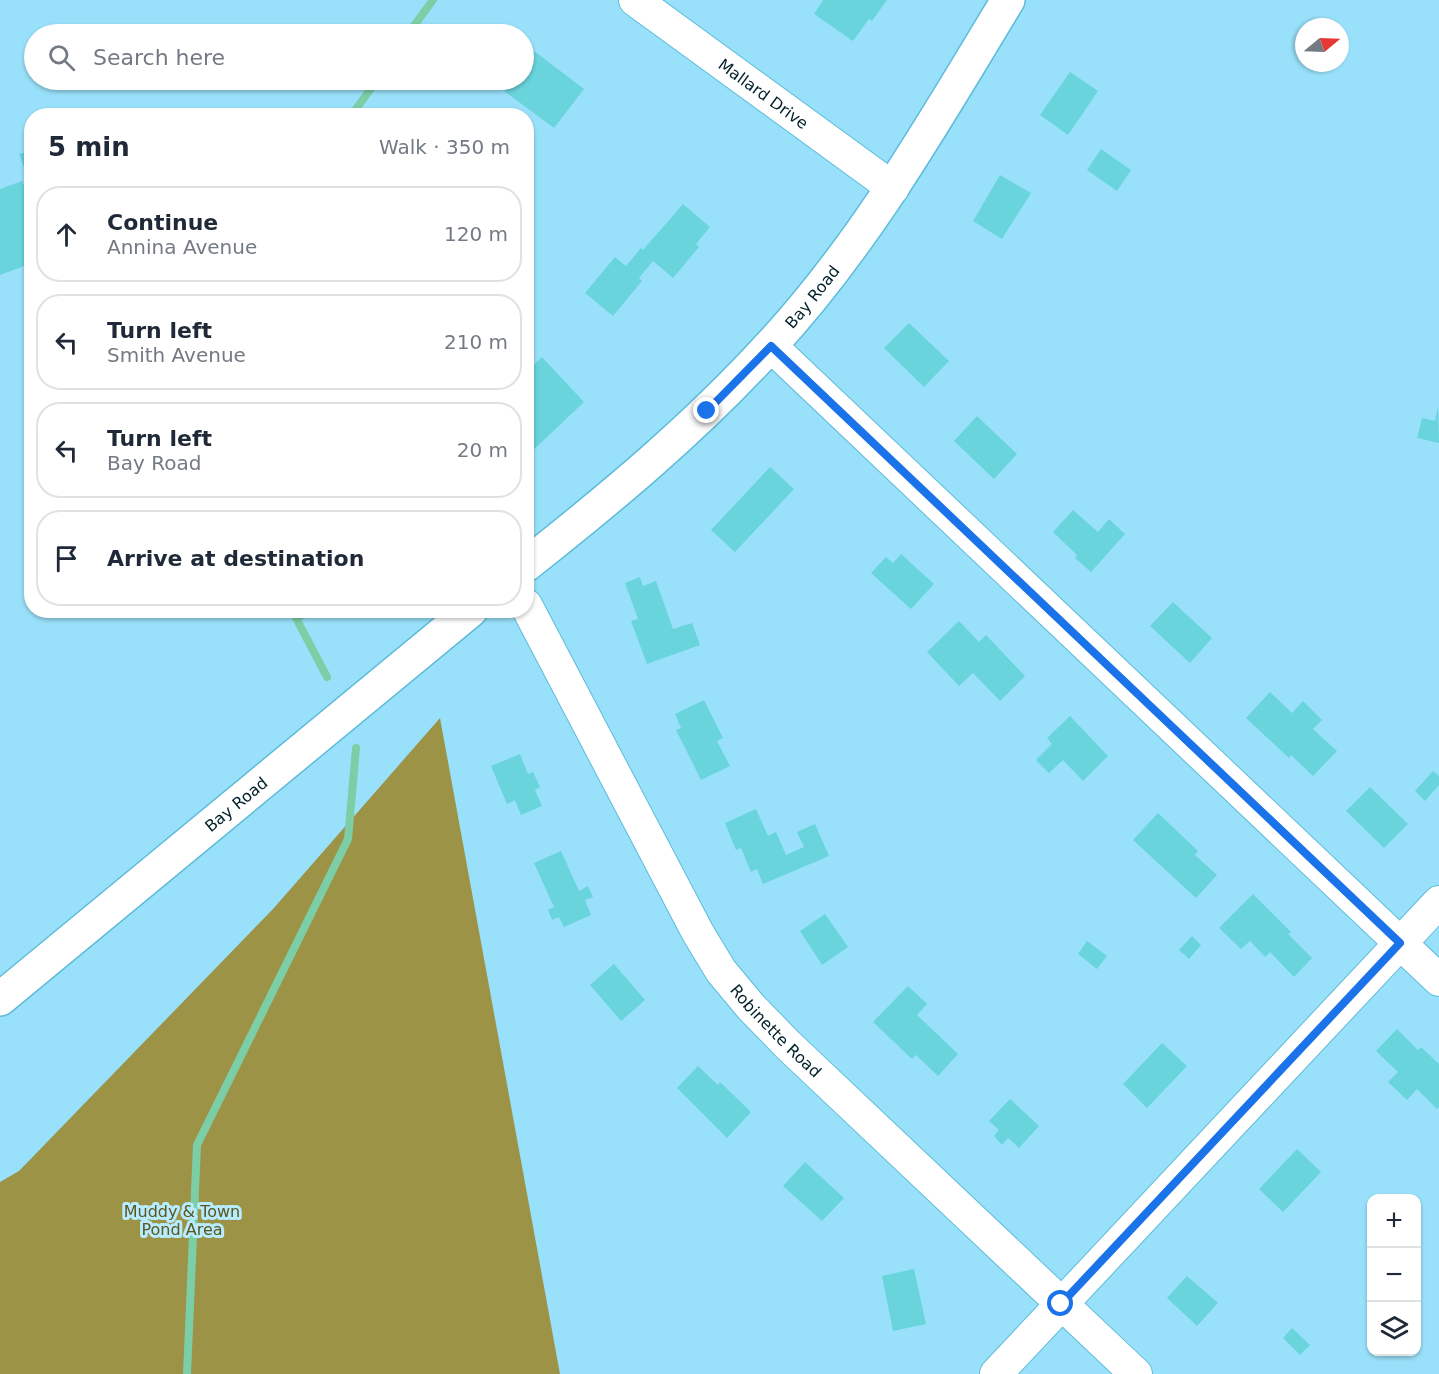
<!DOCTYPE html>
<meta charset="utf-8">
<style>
:root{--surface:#fff;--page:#f6f6f7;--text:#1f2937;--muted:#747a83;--line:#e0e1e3}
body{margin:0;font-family:"DejaVu Sans",sans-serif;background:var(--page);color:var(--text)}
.controls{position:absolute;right:18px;bottom:18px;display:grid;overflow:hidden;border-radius:12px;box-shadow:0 2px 4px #0004}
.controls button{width:54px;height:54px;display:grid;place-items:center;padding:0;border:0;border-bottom:2px solid var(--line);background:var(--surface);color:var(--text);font:30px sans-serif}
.compass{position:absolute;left:1295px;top:18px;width:54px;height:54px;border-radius:50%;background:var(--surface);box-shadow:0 2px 4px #0004;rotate:71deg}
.stop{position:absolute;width:18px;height:18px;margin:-14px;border:4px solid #1a73e8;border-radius:50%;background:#fff}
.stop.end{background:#1a73e8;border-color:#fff;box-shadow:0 2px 6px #0008}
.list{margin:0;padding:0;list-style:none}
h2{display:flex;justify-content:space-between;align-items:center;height:78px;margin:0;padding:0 24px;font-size:26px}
h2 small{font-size:20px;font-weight:400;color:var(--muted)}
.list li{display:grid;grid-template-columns:39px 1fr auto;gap:18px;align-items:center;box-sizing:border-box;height:96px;margin:0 12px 12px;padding:0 12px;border:2px solid var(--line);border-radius:24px}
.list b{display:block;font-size:22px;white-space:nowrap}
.list p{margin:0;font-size:20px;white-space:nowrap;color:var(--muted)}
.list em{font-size:20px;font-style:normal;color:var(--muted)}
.icon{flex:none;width:33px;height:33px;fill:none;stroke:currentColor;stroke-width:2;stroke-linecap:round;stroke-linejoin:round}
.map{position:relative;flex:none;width:1439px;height:1374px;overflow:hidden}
.search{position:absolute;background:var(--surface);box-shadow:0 2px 4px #0004;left:24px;top:24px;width:510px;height:66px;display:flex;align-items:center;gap:15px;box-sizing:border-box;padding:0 21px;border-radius:33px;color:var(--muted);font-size:22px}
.panel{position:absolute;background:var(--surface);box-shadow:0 2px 4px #0004;left:24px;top:108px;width:510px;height:510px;border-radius:24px}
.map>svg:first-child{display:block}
.forest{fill:#9c9347}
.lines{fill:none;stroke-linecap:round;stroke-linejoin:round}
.stream{stroke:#7ccea7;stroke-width:8}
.building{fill:#69d4dc}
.minor-casing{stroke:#5ebbda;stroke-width:34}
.major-casing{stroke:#5ebbda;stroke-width:36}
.minor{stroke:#fff;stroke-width:32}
.major{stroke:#fff;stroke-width:33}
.route{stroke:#1a73e8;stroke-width:8}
.labels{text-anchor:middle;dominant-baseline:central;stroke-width:6;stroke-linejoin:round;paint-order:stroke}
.street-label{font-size:16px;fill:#022029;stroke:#b7ebfe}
.park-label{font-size:16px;fill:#5d561d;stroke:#b7ebfe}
</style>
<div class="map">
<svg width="1439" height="1374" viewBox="0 0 1439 1374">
<rect width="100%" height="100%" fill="#99e1fa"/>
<!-- forest -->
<path class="forest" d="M 440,718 L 560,1374 L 0,1374 L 0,1182 L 19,1171 L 273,909 Z"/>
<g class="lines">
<!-- stream -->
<path class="stream" d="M 408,34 L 433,0
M 351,116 L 377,80
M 314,610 L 296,618 L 327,677
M 187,1374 L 197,1145 L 348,839 L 356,748"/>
</g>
<!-- building -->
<path class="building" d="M 823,0 L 887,0 L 872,21 L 869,19 L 853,41 L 814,14 Z
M 534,51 L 584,89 L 554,128 L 504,91 L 513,80 L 524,80 L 524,66 Z
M 1070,72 L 1098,91 L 1068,135 L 1040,115 Z
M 32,136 L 32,186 L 31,187 L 19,154 L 30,151 L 26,139 Z
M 1101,149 L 1131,170 L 1117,191 L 1087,170 Z
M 1000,175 L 1031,193 L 1002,239 L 973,221 Z
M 22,181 L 28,196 L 32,195 L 32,278 L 29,279 L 24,266 L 0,275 L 0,189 Z
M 683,204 L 710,227 L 696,244 L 699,247 L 673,278 L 653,261 L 639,278 L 642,281 L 613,316 L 585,293 L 615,257 L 626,266 L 641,248 L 643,250 Z
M 909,323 L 949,361 L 924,387 L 884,348 Z
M 542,357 L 584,402 L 526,457 L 526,372 Z
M 1438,406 L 1439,443 L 1417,438 L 1422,418 L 1435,421 Z
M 977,416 L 1017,454 L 994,479 L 954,441 Z
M 770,467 L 794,489 L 735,552 L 711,530 Z
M 1073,510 L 1098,532 L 1109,519 L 1125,534 L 1091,572 L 1075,558 L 1077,555 L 1053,532 Z
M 901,554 L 934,584 L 911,609 L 871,573 L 886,557 L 893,563 Z
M 640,577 L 643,586 L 656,581 L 673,629 L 692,623 L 700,645 L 647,664 L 631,621 L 638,619 L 625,583 Z
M 1173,602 L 1212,638 L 1190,663 L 1150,626 Z
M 959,621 L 979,642 L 986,635 L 1025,676 L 1000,701 L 973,673 L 959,686 L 927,652 Z
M 1270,692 L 1292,713 L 1303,701 L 1322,720 L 1313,729 L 1337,751 L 1313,776 L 1291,755 L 1289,758 L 1246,718 Z
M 704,700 L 723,738 L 717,741 L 730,766 L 701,780 L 676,730 L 681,728 L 675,714 Z
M 1070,716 L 1108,756 L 1083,781 L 1063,760 L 1049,773 L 1036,760 L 1052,744 L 1047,738 Z
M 520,754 L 528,774 L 533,772 L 540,787 L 535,790 L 542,806 L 521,815 L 515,800 L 507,804 L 491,766 Z
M 1433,771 L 1439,776 L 1439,785 L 1425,801 L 1415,791 Z
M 1370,787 L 1408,824 L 1384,848 L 1346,811 Z
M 756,809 L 768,836 L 776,832 L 786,855 L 804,847 L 797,832 L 815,824 L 829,856 L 763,884 L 757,869 L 751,872 L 741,848 L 736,850 L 725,823 Z
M 1158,813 L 1198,851 L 1195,855 L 1217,875 L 1196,898 L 1133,840 Z
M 561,851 L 579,891 L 588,886 L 593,897 L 585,900 L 591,915 L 564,927 L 559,917 L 552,920 L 548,910 L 554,907 L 534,863 Z
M 1253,894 L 1291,932 L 1288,934 L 1312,958 L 1294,977 L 1270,952 L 1265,957 L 1250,941 L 1241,949 L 1219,928 Z
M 825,914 L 848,947 L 822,965 L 800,931 Z
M 1192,936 L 1201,945 L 1189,959 L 1179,950 Z
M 1087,941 L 1107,956 L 1097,969 L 1078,954 Z
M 614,964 L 645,1000 L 621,1021 L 590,985 Z
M 908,986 L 927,1004 L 917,1015 L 958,1054 L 938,1076 L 916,1055 L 912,1059 L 873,1022 Z
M 1397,1029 L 1418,1050 L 1421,1047 L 1439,1064 L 1439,1107 L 1437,1109 L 1417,1089 L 1407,1100 L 1388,1082 L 1398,1072 L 1376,1051 Z
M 1162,1043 L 1187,1066 L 1147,1108 L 1123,1084 Z
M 698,1066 L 718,1085 L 720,1082 L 751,1112 L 727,1138 L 677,1088 Z
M 1010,1099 L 1039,1126 L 1019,1148 L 1008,1138 L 1002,1145 L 994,1136 L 999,1130 L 989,1121 Z
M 1297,1149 L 1321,1172 L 1283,1212 L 1259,1189 Z
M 805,1162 L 844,1198 L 822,1221 L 783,1186 Z
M 914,1269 L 926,1324 L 893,1331 L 882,1276 Z
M 1187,1276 L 1218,1303 L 1197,1326 L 1167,1298 Z
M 1292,1328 L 1310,1345 L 1300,1355 L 1283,1338 Z"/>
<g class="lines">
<!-- minor casing -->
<g class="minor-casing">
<g id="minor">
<path id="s1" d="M 635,0 L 893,188"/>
<path d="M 771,346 L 1439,980"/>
<path id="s2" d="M 526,605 L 698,933 L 721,971 L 751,1007 L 788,1045 L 1136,1374"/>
<path d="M 996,1374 L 1439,902"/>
</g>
</g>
<!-- major casing -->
<g class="major-casing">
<g id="major">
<path id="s3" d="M 526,565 C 612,497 695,428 769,347 C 865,244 935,120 1008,0"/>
<path id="s4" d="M 0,999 L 471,610"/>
</g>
</g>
<!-- minor -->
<use href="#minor" class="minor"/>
<!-- major -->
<use href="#major" class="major"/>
</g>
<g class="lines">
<!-- route -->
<path class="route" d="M 707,411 L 771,346 L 1400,943 L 1061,1304"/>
</g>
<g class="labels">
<!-- street labels -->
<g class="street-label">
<text stroke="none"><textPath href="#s1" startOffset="159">Mallard Drive</textPath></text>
<text stroke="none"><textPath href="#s3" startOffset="393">Bay Road</textPath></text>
<text stroke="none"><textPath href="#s4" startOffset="306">Bay Road</textPath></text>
<text stroke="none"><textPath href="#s2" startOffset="496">Robinette Road</textPath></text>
</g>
<!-- park labels -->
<g class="park-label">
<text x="182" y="1211">Muddy &amp; Town<tspan x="182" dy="18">Pond Area</tspan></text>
</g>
</g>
</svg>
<div class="controls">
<button>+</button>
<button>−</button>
<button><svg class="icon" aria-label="layers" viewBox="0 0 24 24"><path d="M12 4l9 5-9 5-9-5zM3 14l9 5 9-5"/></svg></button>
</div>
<svg class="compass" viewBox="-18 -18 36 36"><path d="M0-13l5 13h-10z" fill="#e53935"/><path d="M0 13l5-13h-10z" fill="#747a83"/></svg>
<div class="stop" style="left:1061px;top:1304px"></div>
<div class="stop end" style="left:707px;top:411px"></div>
<div class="search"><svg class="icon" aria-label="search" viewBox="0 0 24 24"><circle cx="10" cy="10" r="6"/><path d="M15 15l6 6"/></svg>Search here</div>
<section class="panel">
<h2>5 min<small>Walk · 350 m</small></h2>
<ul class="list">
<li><svg class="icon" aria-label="ahead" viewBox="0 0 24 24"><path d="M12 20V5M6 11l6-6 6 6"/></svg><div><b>Continue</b><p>Annina Avenue</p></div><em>120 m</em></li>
<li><svg class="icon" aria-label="left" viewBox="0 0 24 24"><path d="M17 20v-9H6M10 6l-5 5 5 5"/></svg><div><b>Turn left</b><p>Smith Avenue</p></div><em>210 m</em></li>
<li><svg class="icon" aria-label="left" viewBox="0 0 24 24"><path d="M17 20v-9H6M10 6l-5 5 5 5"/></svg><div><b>Turn left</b><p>Bay Road</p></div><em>20 m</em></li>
<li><svg class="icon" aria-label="arrive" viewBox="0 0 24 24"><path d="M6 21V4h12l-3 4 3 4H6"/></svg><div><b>Arrive at destination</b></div></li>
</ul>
</section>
</div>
